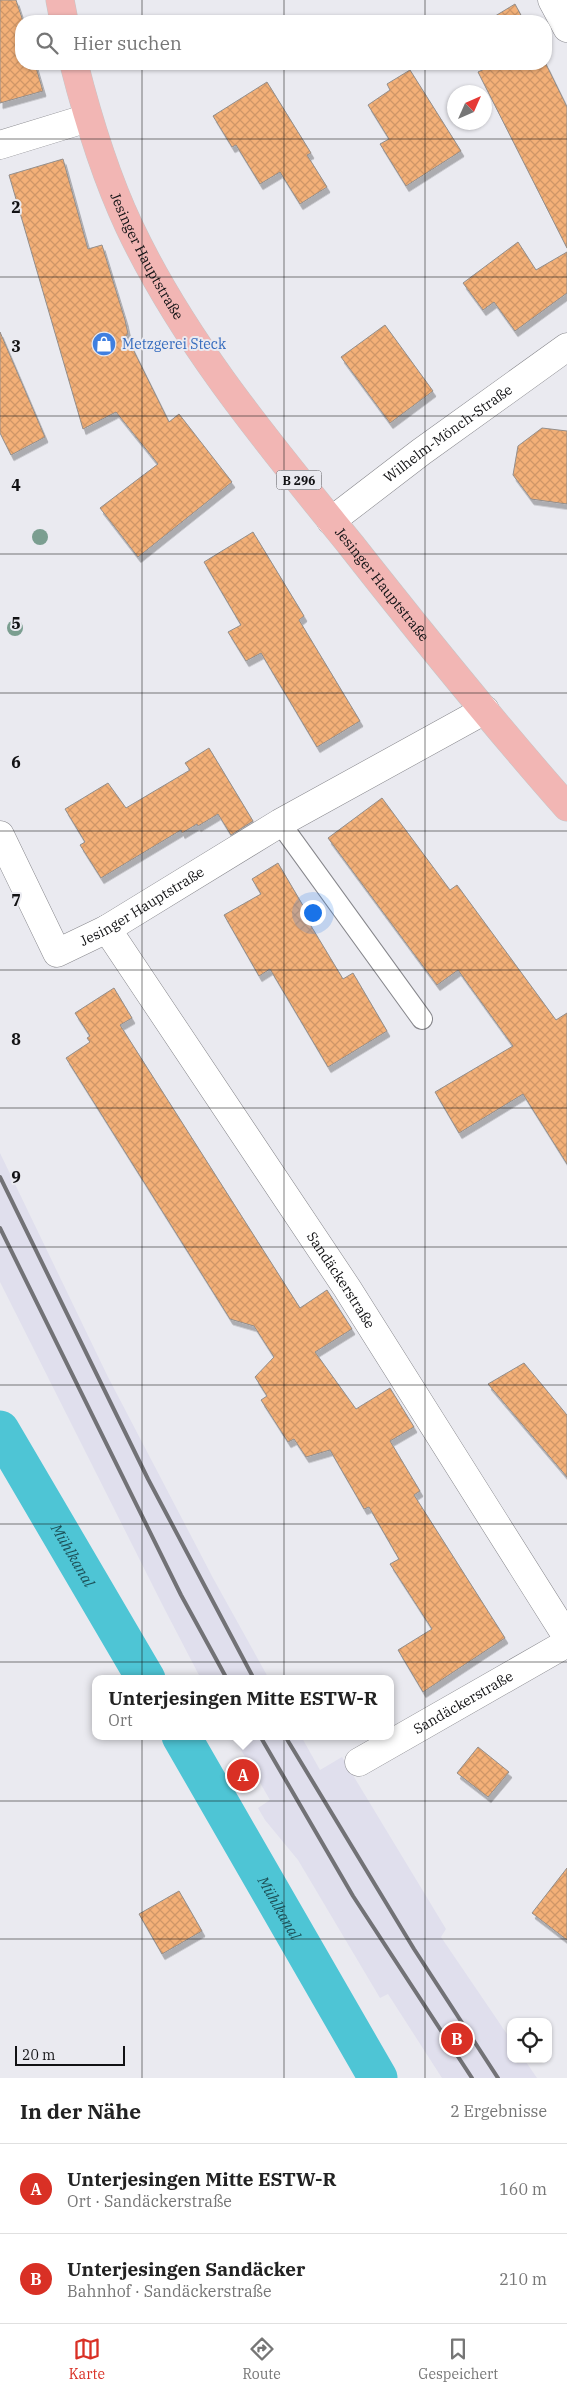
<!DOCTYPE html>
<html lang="de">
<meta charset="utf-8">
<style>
:root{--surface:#fff;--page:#f2f2f2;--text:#222;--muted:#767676;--line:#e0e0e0;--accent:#d93025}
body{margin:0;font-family:"IBM Plex Serif",serif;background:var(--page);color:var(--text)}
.controls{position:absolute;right:15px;bottom:15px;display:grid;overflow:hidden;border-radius:10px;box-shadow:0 1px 4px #0004}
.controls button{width:45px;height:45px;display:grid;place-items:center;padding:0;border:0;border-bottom:1px solid var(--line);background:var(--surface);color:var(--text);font:25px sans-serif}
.compass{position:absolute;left:447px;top:85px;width:45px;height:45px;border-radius:50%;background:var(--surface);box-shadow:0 1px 4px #0004;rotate:45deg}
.scale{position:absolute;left:15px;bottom:12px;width:110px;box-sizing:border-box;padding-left:5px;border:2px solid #121214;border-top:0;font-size:14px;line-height:18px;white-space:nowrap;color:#121214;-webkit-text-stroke:4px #eaeaf0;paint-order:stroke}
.you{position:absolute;left:312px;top:912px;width:18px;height:18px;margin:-12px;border:4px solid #fff;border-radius:50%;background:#1a73e8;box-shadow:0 0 0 8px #1a73e833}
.badge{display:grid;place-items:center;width:32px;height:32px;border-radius:50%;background:var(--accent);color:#fff;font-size:16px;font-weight:700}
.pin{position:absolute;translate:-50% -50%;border:2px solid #fff;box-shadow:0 1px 5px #0006}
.popup{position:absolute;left:92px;top:1675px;width:302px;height:65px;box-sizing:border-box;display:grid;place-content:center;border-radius:10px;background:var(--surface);filter:drop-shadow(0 1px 4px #0005);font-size:16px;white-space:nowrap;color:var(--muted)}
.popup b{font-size:19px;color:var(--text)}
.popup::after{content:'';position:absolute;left:50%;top:100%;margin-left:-10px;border:10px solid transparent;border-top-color:var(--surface)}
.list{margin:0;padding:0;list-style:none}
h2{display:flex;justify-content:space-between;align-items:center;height:65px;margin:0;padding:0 20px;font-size:21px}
h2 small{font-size:16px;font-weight:400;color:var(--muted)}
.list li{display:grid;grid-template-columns:32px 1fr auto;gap:15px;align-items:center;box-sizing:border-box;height:90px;padding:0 20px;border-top:1px solid var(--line)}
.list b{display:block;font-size:19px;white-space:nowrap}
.list p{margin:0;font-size:16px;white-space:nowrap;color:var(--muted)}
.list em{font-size:16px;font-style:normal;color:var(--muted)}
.icon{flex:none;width:28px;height:28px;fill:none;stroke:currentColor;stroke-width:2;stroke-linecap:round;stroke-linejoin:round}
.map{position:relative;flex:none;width:567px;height:2078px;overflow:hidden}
.search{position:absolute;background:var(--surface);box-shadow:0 1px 4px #0004;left:15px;right:15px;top:15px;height:55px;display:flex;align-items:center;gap:12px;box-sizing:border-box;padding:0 18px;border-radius:20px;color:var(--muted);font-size:19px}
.sheet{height:245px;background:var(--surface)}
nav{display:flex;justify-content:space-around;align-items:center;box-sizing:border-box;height:70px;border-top:1px solid var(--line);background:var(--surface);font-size:14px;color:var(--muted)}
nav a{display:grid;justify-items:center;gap:2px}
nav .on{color:var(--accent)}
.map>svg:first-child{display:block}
.built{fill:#e0dfed}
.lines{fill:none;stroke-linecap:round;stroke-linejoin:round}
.canal{stroke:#4ec5d5;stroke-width:39}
.building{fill:url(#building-cross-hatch);stroke:#938e8b;filter:url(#shadow)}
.service-casing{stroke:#87878c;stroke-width:22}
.minor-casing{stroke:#87878c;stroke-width:29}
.primary-casing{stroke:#c6c6c7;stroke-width:29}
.service{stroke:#fff;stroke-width:20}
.minor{stroke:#fff;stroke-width:28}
.primary{stroke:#f2b6b4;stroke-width:28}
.rail{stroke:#727276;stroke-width:4}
.tree{fill:#7b9e90}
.grid{fill:none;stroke:#121214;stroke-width:1;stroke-opacity:0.55}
.labels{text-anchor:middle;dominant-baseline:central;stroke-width:4;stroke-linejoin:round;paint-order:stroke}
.shield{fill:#eaeaf0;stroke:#535356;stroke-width:1}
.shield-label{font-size:12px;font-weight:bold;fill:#121214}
.street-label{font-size:14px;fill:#121214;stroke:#eaeaf0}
.shop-label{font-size:14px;fill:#366cbe;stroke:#eaeaf0;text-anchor:start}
.water-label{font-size:15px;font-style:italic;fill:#1c4f56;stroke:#eaeaf0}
.grid-label{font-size:16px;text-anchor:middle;font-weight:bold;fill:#121214;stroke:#eaeaf0;stroke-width:4;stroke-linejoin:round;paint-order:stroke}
</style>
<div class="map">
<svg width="567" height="2078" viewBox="0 0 567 2078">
<defs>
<pattern id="building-cross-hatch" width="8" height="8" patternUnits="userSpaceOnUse" patternTransform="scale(1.25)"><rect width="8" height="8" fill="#f3b078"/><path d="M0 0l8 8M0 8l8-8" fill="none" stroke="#cf9667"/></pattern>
<filter id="shadow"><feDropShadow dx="3" dy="5.5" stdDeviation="0" flood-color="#0004"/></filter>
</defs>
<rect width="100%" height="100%" fill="#eaeaf0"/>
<!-- built -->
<path class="built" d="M 0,1153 L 108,1377 L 213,1578 L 269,1679 L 201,1679 L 163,1606 L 0,1282 Z
M 233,1736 L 301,1736 L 320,1770 L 342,1757 L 446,1929 L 441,1937 L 511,2040 L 511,2059 L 524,2059 L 537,2078 L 442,2078 L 388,1994 L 380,1998 L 298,1860 L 265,1820 L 258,1808 L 270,1800 Z"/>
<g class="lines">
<!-- canal -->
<g class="canal">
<path id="s1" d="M 0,1430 L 146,1679"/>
<path id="s2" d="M 181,1736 L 378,2078"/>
</g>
</g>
<!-- building -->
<path class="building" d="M 0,0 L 16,0 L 23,21 L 21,64 L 35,64 L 43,91 L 0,103 Z
M 515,4 L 524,21 L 487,21 Z
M 495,64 L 546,64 L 567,107 L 567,248 L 478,72 Z
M 410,70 L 461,151 L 406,186 L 380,144 L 389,139 L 368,105 L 390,90 L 387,84 Z
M 267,82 L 311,153 L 307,155 L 327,187 L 300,204 L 280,172 L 260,184 L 236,145 L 232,147 L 213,116 Z
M 63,159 L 88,249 L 102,245 L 125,320 L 128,334 L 126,335 L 169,422 L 179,414 L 232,482 L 138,557 L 100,508 L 158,464 L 116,412 L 83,429 L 9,175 Z
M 518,242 L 536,270 L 567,252 L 567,293 L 515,331 L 494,302 L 483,310 L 463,283 Z
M 385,325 L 433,391 L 390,423 L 341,357 Z
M 0,332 L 45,437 L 11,455 L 0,433 Z
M 542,428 L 567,431 L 567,504 L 531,499 L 513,475 L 518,446 Z
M 253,532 L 304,616 L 299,620 L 360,721 L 317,747 L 261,653 L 246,661 L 228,632 L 241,625 L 204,562 Z
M 209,748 L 253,821 L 231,835 L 218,814 L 198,826 L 197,824 L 182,833 L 181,830 L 101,878 L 80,845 L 85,842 L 65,809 L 108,783 L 126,808 L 190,770 L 185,763 Z
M 382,798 L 450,890 L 457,885 L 556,1020 L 567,1013 L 567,1164 L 523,1094 L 459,1133 L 435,1092 L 513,1046 L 458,970 L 437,985 L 328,838 Z
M 278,863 L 305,909 L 302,911 L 343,979 L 353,973 L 387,1031 L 328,1067 L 270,969 L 259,976 L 224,915 L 261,894 L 252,879 Z
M 114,988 L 132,1018 L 120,1025 L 300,1308 L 327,1290 L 352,1329 L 315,1352 L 356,1409 L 390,1388 L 414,1427 L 390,1441 L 420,1491 L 414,1495 L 505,1638 L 423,1692 L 398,1650 L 432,1629 L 390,1564 L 399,1559 L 369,1507 L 364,1509 L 330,1450 L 306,1457 L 294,1439 L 288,1442 L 261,1400 L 267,1396 L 255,1377 L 274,1357 L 254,1326 L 230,1319 L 66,1058 L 90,1042 L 87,1038 L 90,1036 L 75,1013 Z
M 524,1363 L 567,1415 L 567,1477 L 488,1384 Z
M 478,1747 L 509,1772 L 488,1797 L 457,1773 Z
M 567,1868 L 567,1940 L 532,1913 Z
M 179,1891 L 202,1931 L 162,1954 L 139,1914 Z"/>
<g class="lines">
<!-- service casing -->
<g class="service-casing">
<path id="service" d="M 280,823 L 422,1019"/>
</g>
<!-- minor casing -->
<g class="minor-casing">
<g id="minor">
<path d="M 552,0 L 567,28"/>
<path d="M 0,145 L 88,118"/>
<path id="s3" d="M 331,521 L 421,452 L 567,347"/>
<path id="s4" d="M 0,835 L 57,953 L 107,929 L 280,823 L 485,710"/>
<path id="s5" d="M 107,929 L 347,1288 L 567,1637"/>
<path id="s6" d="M 359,1762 L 567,1643"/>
</g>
</g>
<!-- primary casing -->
<g class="primary-casing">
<g id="primary">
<path d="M 60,0 L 64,21"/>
<path id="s7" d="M 74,64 C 88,119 105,175 129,226 C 184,343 270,445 351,545 C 421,634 492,722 567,807"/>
</g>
</g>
<!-- service -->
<use href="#service" class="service"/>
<!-- minor -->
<use href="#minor" class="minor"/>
<!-- primary -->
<use href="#primary" class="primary"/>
<!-- rail -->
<path class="rail" d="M 0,1177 L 148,1479 L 254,1679
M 0,1228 L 181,1595 L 227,1679
M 260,1736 L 353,1896 L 472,2078
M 285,1736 L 414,1949 L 498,2078"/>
</g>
<!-- trees -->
<g class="tree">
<circle cx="40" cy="537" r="8"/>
<circle cx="15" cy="628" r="8"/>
</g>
<!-- grid -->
<path class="grid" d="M 142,0 L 142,21M 284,0 L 284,21M 425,0 L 425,21M 142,64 L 142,2078M 284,64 L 284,2078M 425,64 L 425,2078M 0,139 L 567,139M 0,277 L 567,277M 0,416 L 567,416M 0,554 L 567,554M 0,693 L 567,693M 0,831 L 567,831M 0,970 L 567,970M 0,1108 L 567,1108M 0,1247 L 567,1247M 0,1385 L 567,1385M 0,1524 L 567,1524M 0,1662 L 567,1662M 0,1801 L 567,1801M 0,1939 L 567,1939"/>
<!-- icons -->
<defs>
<g id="shop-disc" transform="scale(1.25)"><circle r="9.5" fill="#3f7fe0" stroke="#eaeaf0"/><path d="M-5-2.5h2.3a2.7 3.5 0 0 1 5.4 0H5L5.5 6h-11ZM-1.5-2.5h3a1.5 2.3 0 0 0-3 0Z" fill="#fff"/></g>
</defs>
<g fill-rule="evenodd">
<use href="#shop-disc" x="104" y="344"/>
</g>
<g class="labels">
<!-- shield labels -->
<rect class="shield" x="276.5" y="470.5" width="45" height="19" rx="4"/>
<g class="shield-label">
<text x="299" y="480">B 296</text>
</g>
<!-- street labels -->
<g class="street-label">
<text stroke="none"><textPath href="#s7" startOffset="206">Jesinger Hauptstraße</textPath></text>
<text stroke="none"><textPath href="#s3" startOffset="146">Wilhelm-Mönch-Straße</textPath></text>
<text stroke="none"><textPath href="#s7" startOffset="611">Jesinger Hauptstraße</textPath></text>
<text stroke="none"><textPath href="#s4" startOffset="228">Jesinger Hauptstraße</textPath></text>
<text stroke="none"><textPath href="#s5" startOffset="422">Sandäckerstraße</textPath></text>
<text stroke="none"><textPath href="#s6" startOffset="120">Sandäckerstraße</textPath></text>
</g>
<!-- shop labels -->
<g class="shop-label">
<text x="122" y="344">Metzgerei Steck</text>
</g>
<!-- water labels -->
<g class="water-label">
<text stroke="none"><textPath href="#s1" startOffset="145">Mühlkanal</textPath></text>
<text stroke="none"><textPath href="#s2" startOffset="198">Mühlkanal</textPath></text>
</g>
</g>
<g class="grid-label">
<text x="16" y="213">2</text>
<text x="16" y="352">3</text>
<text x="16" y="491">4</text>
<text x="16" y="629">5</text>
<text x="16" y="768">6</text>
<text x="16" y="906">7</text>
<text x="16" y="1045">8</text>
<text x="16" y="1183">9</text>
</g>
</svg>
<div class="controls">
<button><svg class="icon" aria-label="locate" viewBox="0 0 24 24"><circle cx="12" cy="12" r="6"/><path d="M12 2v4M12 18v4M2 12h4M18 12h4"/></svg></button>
</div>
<svg class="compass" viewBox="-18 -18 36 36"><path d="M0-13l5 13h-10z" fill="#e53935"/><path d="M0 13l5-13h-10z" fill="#767676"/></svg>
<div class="scale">20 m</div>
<div class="you"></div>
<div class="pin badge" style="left:243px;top:1775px">A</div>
<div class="popup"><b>Unterjesingen Mitte ESTW-R</b>Ort</div>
<div class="pin badge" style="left:457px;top:2039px">B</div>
<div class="search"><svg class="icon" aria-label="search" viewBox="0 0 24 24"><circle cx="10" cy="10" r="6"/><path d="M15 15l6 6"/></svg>Hier suchen</div>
</div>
<section class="sheet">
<h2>In der Nähe<small>2 Ergebnisse</small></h2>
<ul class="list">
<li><span class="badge">A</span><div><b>Unterjesingen Mitte ESTW-R</b><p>Ort · Sandäckerstraße</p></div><em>160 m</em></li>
<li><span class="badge">B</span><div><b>Unterjesingen Sandäcker</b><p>Bahnhof · Sandäckerstraße</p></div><em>210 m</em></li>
</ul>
</section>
<nav>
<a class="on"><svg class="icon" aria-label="map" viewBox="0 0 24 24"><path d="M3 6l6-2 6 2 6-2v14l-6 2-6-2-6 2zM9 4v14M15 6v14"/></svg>Karte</a>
<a><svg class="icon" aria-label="directions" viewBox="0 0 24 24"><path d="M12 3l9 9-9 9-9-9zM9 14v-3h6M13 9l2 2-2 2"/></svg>Route</a>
<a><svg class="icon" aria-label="saved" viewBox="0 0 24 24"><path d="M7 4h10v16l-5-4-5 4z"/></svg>Gespeichert</a>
</nav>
